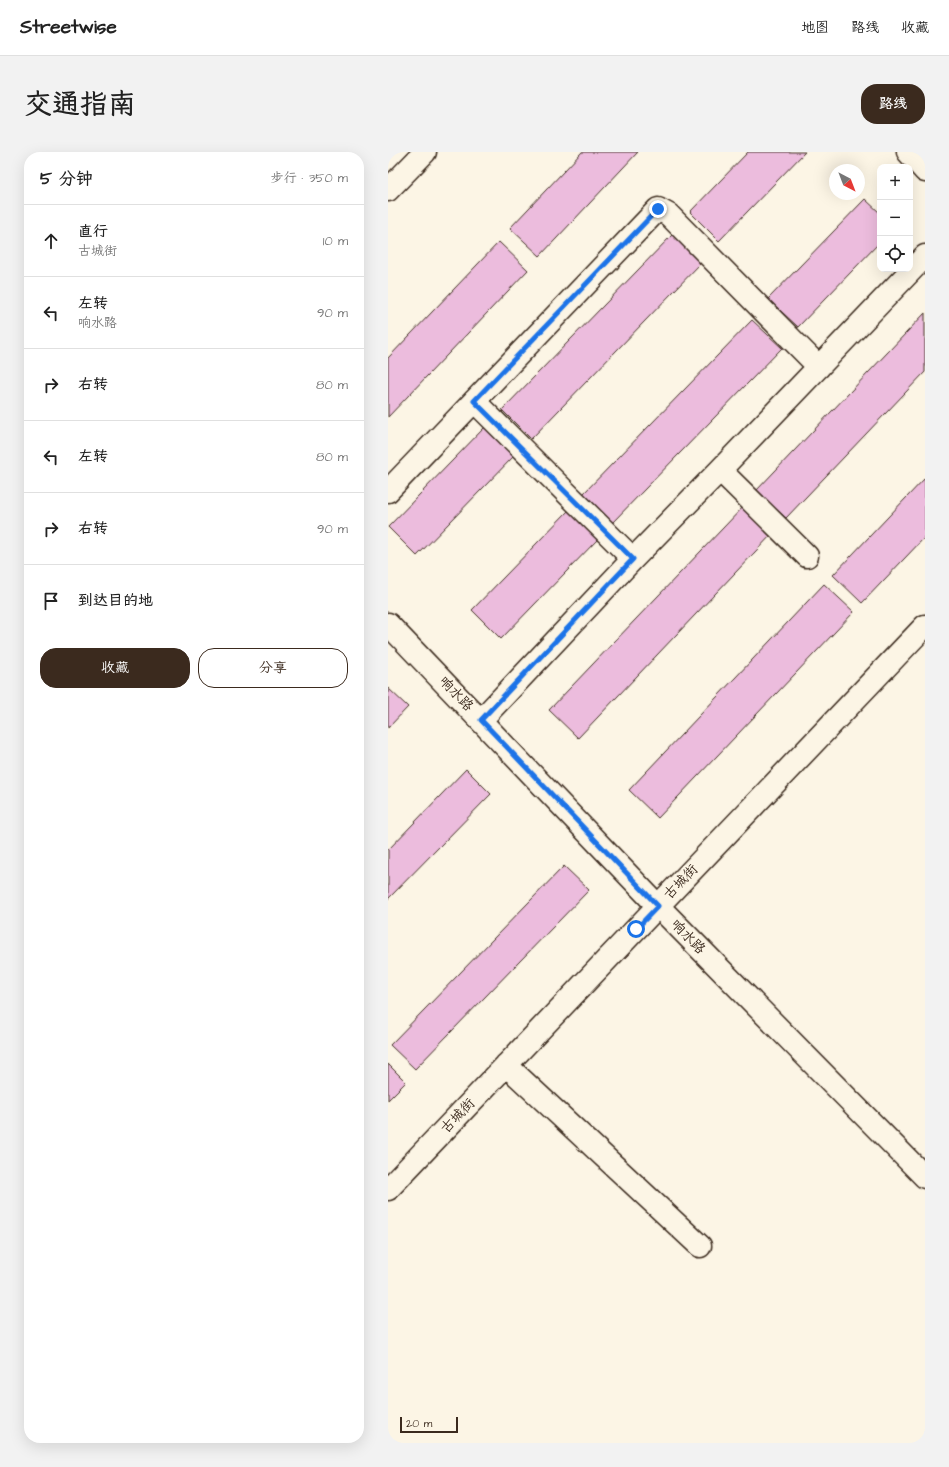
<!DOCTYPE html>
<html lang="zh">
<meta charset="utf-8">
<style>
:root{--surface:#fff;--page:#f2f2f2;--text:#222;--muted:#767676;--line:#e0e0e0;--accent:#3b2a1e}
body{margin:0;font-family:"Architects Daughter","LXGW WenKai TC",sans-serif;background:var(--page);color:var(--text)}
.controls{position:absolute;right:12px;top:12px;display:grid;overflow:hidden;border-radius:8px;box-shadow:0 4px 16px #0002}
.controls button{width:36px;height:36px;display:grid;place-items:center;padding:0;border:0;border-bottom:1px solid var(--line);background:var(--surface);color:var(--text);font:20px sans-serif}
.compass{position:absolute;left:441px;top:12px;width:36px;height:36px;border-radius:50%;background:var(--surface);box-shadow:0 4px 16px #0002;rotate:138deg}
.scale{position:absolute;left:12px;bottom:10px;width:58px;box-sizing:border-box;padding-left:4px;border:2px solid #3b2a1e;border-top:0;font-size:11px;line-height:14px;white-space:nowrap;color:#3b2a1e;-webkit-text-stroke:3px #fcf5e5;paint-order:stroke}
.stop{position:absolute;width:12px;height:12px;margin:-9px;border:3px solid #1a73e8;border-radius:50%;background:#fff}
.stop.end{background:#1a73e8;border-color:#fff;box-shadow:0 1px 4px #0008}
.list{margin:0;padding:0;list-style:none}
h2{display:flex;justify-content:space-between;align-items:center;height:52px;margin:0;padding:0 16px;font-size:17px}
h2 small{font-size:13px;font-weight:400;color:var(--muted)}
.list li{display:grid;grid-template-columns:26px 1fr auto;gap:12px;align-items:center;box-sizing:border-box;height:72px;padding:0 16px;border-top:1px solid var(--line)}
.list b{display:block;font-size:15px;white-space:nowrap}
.list p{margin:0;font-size:13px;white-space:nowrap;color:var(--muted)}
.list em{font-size:13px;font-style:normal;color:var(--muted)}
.actions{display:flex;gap:8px;padding:12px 16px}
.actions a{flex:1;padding:9px 0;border:1px solid var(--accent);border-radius:16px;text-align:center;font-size:14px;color:var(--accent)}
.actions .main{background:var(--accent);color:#fff}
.icon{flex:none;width:22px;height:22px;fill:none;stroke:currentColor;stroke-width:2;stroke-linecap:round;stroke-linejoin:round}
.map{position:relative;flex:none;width:537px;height:1291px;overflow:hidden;border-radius:16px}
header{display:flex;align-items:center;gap:24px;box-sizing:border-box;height:56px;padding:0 20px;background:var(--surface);border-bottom:1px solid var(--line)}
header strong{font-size:19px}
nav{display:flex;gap:22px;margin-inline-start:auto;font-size:14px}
.intro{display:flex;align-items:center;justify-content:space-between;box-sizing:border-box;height:96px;padding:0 24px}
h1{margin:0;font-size:28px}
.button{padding:10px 18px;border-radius:16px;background:var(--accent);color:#fff;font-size:14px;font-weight:700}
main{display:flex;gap:24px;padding:0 24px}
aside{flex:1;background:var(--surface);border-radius:16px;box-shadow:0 4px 16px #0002}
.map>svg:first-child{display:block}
.building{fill:#ecbcdd;stroke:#3b2a1e}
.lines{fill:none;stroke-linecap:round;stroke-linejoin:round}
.minor-casing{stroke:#3b2a1e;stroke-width:25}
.minor{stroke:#fcf5e5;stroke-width:22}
.route{stroke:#1a73e8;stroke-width:5}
.labels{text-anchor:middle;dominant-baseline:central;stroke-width:4;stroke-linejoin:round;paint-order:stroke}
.street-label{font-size:14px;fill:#3b2a1e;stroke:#fcf5e5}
</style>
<header>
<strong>Streetwise</strong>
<nav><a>地图</a><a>路线</a><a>收藏</a></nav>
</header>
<div class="intro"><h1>交通指南</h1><a class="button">路线</a></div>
<main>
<aside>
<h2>5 分钟<small>步行 · 350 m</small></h2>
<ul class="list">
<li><svg class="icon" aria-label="ahead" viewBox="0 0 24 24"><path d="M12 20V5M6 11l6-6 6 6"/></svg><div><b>直行</b><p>古城街</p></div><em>10 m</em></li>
<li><svg class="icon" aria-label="left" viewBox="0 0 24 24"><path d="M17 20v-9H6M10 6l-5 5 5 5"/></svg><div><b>左转</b><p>响水路</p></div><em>90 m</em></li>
<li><svg class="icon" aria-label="right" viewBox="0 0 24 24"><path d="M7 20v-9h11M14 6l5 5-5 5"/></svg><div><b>右转</b></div><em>80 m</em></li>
<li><svg class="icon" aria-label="left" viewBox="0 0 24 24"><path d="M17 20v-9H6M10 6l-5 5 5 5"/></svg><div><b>左转</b></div><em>80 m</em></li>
<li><svg class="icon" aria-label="right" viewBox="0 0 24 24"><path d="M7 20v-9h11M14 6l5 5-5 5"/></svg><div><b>右转</b></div><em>90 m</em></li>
<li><svg class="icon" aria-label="arrive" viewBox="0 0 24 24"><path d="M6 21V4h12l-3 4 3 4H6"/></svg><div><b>到达目的地</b></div></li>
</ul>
<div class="actions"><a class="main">收藏</a><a>分享</a></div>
</aside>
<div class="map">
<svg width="537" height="1291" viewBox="0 0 537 1291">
<rect width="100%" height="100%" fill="#fcf5e5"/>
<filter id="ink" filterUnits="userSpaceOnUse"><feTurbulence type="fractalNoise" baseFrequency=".025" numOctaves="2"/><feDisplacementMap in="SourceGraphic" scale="8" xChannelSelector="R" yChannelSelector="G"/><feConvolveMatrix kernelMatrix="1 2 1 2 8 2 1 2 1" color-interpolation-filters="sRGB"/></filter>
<g filter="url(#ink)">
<!-- building -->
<path class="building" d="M 194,0 L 250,0 L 152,104 L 122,76 Z
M 360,0 L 417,0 L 331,89 L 302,60 Z
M 477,47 L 492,61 L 492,90 L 410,175 L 380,147 Z
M 284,83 L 313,111 L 143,287 L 114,258 Z
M 111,90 L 140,118 L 0,265 L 0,206 Z
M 537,161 L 537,220 L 398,366 L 368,339 Z
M 364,168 L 394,196 L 223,372 L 194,343 Z
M 97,275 L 126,304 L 29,404 L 0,375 Z
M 537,326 L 537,385 L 474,451 L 445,423 Z
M 357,353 L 386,380 L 190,586 L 161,558 Z
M 181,358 L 210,387 L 113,487 L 84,458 Z
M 436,432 L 466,460 L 270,666 L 241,638 Z
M 0,536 L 20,555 L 0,576 Z
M 78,617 L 103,642 L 0,747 L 0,698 Z
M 176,714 L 201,738 L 27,917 L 2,893 Z
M 0,912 L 18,930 L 0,948 Z"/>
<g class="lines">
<!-- minor casing -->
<g class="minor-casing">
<path id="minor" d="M 520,0 L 537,19
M 0,38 L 37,0
M 86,249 L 245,407
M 332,318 L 419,404
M 0,339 L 270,57 L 281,63 L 431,215
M 0,472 L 270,754 L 537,1025
M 93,568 L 245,407 L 332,318 L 537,104
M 118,913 L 312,1094
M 0,1037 L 537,474"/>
</g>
<!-- minor -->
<use href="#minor" class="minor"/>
</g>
</g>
<g class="lines" filter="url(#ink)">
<!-- route -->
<path class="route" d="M 248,777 L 270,754 L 93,568 L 245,407 L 86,249 L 270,57"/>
</g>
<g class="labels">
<!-- street labels -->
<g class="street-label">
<text transform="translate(68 542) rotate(46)">响水路</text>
<text transform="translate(293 730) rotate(-46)">古城街</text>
<text transform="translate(300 785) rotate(45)">响水路</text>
<text transform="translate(70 964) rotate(-46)">古城街</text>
</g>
</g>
</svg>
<div class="controls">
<button>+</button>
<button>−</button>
<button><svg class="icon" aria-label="locate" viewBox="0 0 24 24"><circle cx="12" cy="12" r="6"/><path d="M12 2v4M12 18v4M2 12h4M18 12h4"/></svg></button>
</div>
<svg class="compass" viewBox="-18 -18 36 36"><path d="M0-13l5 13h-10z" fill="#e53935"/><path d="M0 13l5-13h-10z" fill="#767676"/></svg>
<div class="scale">20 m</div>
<div class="stop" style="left:248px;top:777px"></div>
<div class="stop end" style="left:270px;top:57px"></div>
</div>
</main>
